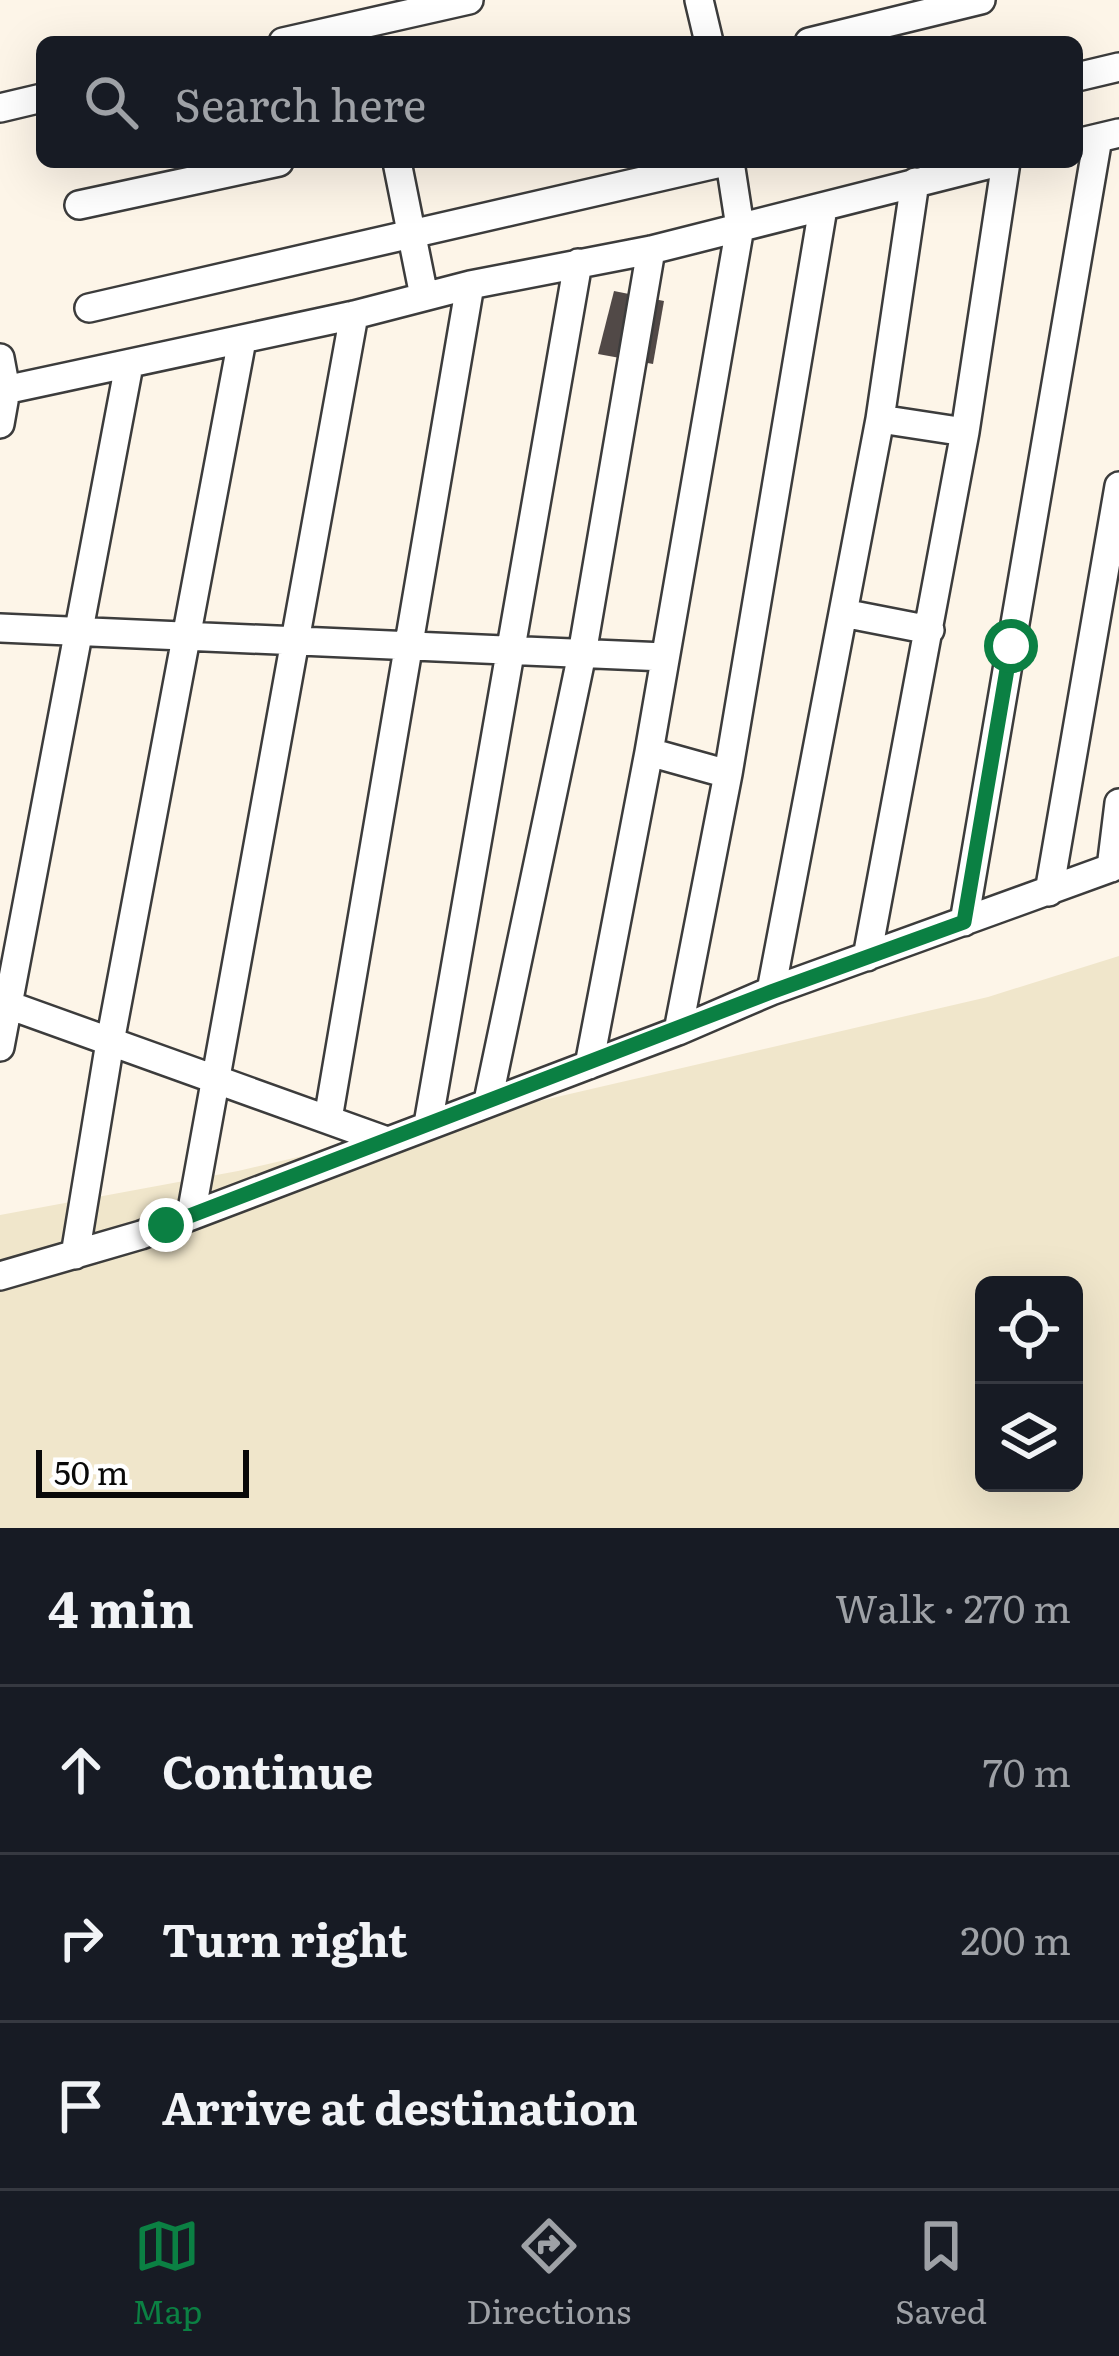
<!DOCTYPE html>
<meta charset="utf-8">
<style>
:root{--surface:#171b24;--page:#242831;--text:#f1f3f6;--muted:#9ea1a6;--line:#363941;--accent:#0b8043}
body{margin:0;font-family:Literata,serif;background:var(--page);color:var(--text)}
.controls{position:absolute;right:36px;bottom:36px;display:grid;overflow:hidden;border-radius:18px;box-shadow:0 12px 48px #0002}
.controls button{width:108px;height:108px;display:grid;place-items:center;padding:0;border:0;border-bottom:3px solid var(--line);background:var(--surface);color:var(--text);font:60px sans-serif}
.scale{position:absolute;left:36px;bottom:30px;width:213px;box-sizing:border-box;padding-left:12px;border:6px solid #090909;border-top:0;font-size:33px;line-height:42px;white-space:nowrap;color:#090909;-webkit-text-stroke:9px #fff;paint-order:stroke}
.stop{position:absolute;width:36px;height:36px;margin:-27px;border:9px solid #0b8043;border-radius:50%;background:#fff}
.stop.end{background:#0b8043;border-color:#fff;box-shadow:0 3px 12px #0008}
.list{margin:0;padding:0;list-style:none}
h2{display:flex;justify-content:space-between;align-items:center;height:156px;margin:0;padding:0 48px;font-size:51px}
h2 small{font-size:39px;font-weight:400;color:var(--muted)}
.list li{display:grid;grid-template-columns:78px 1fr auto;gap:36px;align-items:center;box-sizing:border-box;height:168px;padding:0 48px;border-top:3px solid var(--line)}
.list b{display:block;font-size:45px;white-space:nowrap}
.list em{font-size:39px;font-style:normal;color:var(--muted)}
.icon{flex:none;width:66px;height:66px;fill:none;stroke:currentColor;stroke-width:2;stroke-linecap:round;stroke-linejoin:round}
.map{position:relative;flex:none;width:1119px;height:1528px;overflow:hidden}
.search{position:absolute;background:var(--surface);box-shadow:0 12px 48px #0002;left:36px;right:36px;top:36px;height:132px;display:flex;align-items:center;gap:30px;box-sizing:border-box;padding:0 42px;border-radius:18px;color:var(--muted);font-size:45px}
.sheet{height:660px;background:var(--surface)}
nav{display:flex;justify-content:space-around;align-items:center;box-sizing:border-box;height:168px;border-top:3px solid var(--line);background:var(--surface);font-size:33px;color:var(--muted)}
nav a{display:grid;justify-items:center;gap:6px}
nav .on{color:var(--accent)}
.map>svg:first-child{display:block}
.farmland{fill:#f0e6cb;fill-rule:evenodd}
.building{fill:#514947}
.lines{fill:none;stroke-linecap:round;stroke-linejoin:round}
.minor-casing{stroke:#3c3c3c;stroke-width:32}
.minor{stroke:#fff;stroke-width:27}
.route{stroke:#0b8043;stroke-width:15}
</style>
<div class="map">
<svg width="1119" height="1528" viewBox="0 0 1119 1528">
<rect width="100%" height="100%" fill="#fdf5e8"/>
<!-- farmland -->
<path class="farmland" d="M 1119,956 L 1119,1528 L 0,1528 L 0,1215 L 238,1171 L 988,997 ZM 984,1285 L 1074,1285 L 1074,1483 L 984,1483 Z"/>
<!-- building -->
<path class="building" d="M 614,291 L 664,301 L 653,364 L 598,354 Z"/>
<g class="lines">
<!-- minor casing -->
<g class="minor-casing">
<path id="minor" d="M 699,0 L 709,42
M 283,42 L 469,0
M 809,42 L 981,0
M 1077,77 L 1119,67
M 0,108 L 42,98
M 1077,143 L 1119,133
M 397,162 L 424,296
M 915,182 L 880,419 L 843,613 L 930,630
M 79,205 L 279,162
M 89,308 L 725,162
M 0,358 L 6,390 L 0,424
M 0,391 L 354,315 L 470,285 L 651,250 L 999,162
M 880,419 L 965,432
M 0,628 L 665,657
M 728,774 L 823,208
M 1111,868 L 1119,803
M 1049,892 L 1119,486
M 964,922 L 1098,138
M 867,957 L 965,432 L 1006,162
M 771,991 L 843,613
M 0,1002 L 387,1141
M 678,1031 L 728,774 L 649,752 L 740,227 L 730,162
M 0,1047 L 129,365
M 589,1065 L 649,752
M 488,1101 L 582,654 L 651,250
M 328,1119 L 470,285
M 428,1124 L 578,263
M 191,1215 L 354,315
M 75,1255 L 110,1042 L 242,340
M 0,1276 L 141,1235 L 678,1031 L 771,991 L 1119,865"/>
</g>
<!-- minor -->
<use href="#minor" class="minor"/>
</g>
<g class="lines">
<!-- route -->
<path class="route" d="M 166,1225 L 771,992 L 964,922 L 1011,646"/>
</g>
</svg>
<div class="controls">
<button><svg class="icon" aria-label="locate" viewBox="0 0 24 24"><circle cx="12" cy="12" r="6"/><path d="M12 2v4M12 18v4M2 12h4M18 12h4"/></svg></button>
<button><svg class="icon" aria-label="layers" viewBox="0 0 24 24"><path d="M12 4l9 5-9 5-9-5zM3 14l9 5 9-5"/></svg></button>
</div>
<div class="scale">50 m</div>
<div class="stop" style="left:1011px;top:646px"></div>
<div class="stop end" style="left:166px;top:1225px"></div>
<div class="search"><svg class="icon" aria-label="search" viewBox="0 0 24 24"><circle cx="10" cy="10" r="6"/><path d="M15 15l6 6"/></svg>Search here</div>
</div>
<section class="sheet">
<h2>4 min<small>Walk · 270 m</small></h2>
<ul class="list">
<li><svg class="icon" aria-label="ahead" viewBox="0 0 24 24"><path d="M12 20V5M6 11l6-6 6 6"/></svg><div><b>Continue</b></div><em>70 m</em></li>
<li><svg class="icon" aria-label="right" viewBox="0 0 24 24"><path d="M7 20v-9h11M14 6l5 5-5 5"/></svg><div><b>Turn right</b></div><em>200 m</em></li>
<li><svg class="icon" aria-label="arrive" viewBox="0 0 24 24"><path d="M6 21V4h12l-3 4 3 4H6"/></svg><div><b>Arrive at destination</b></div></li>
</ul>
</section>
<nav>
<a class="on"><svg class="icon" aria-label="map" viewBox="0 0 24 24"><path d="M3 6l6-2 6 2 6-2v14l-6 2-6-2-6 2zM9 4v14M15 6v14"/></svg>Map</a>
<a><svg class="icon" aria-label="directions" viewBox="0 0 24 24"><path d="M12 3l9 9-9 9-9-9zM9 14v-3h6M13 9l2 2-2 2"/></svg>Directions</a>
<a><svg class="icon" aria-label="saved" viewBox="0 0 24 24"><path d="M7 4h10v16l-5-4-5 4z"/></svg>Saved</a>
</nav>
